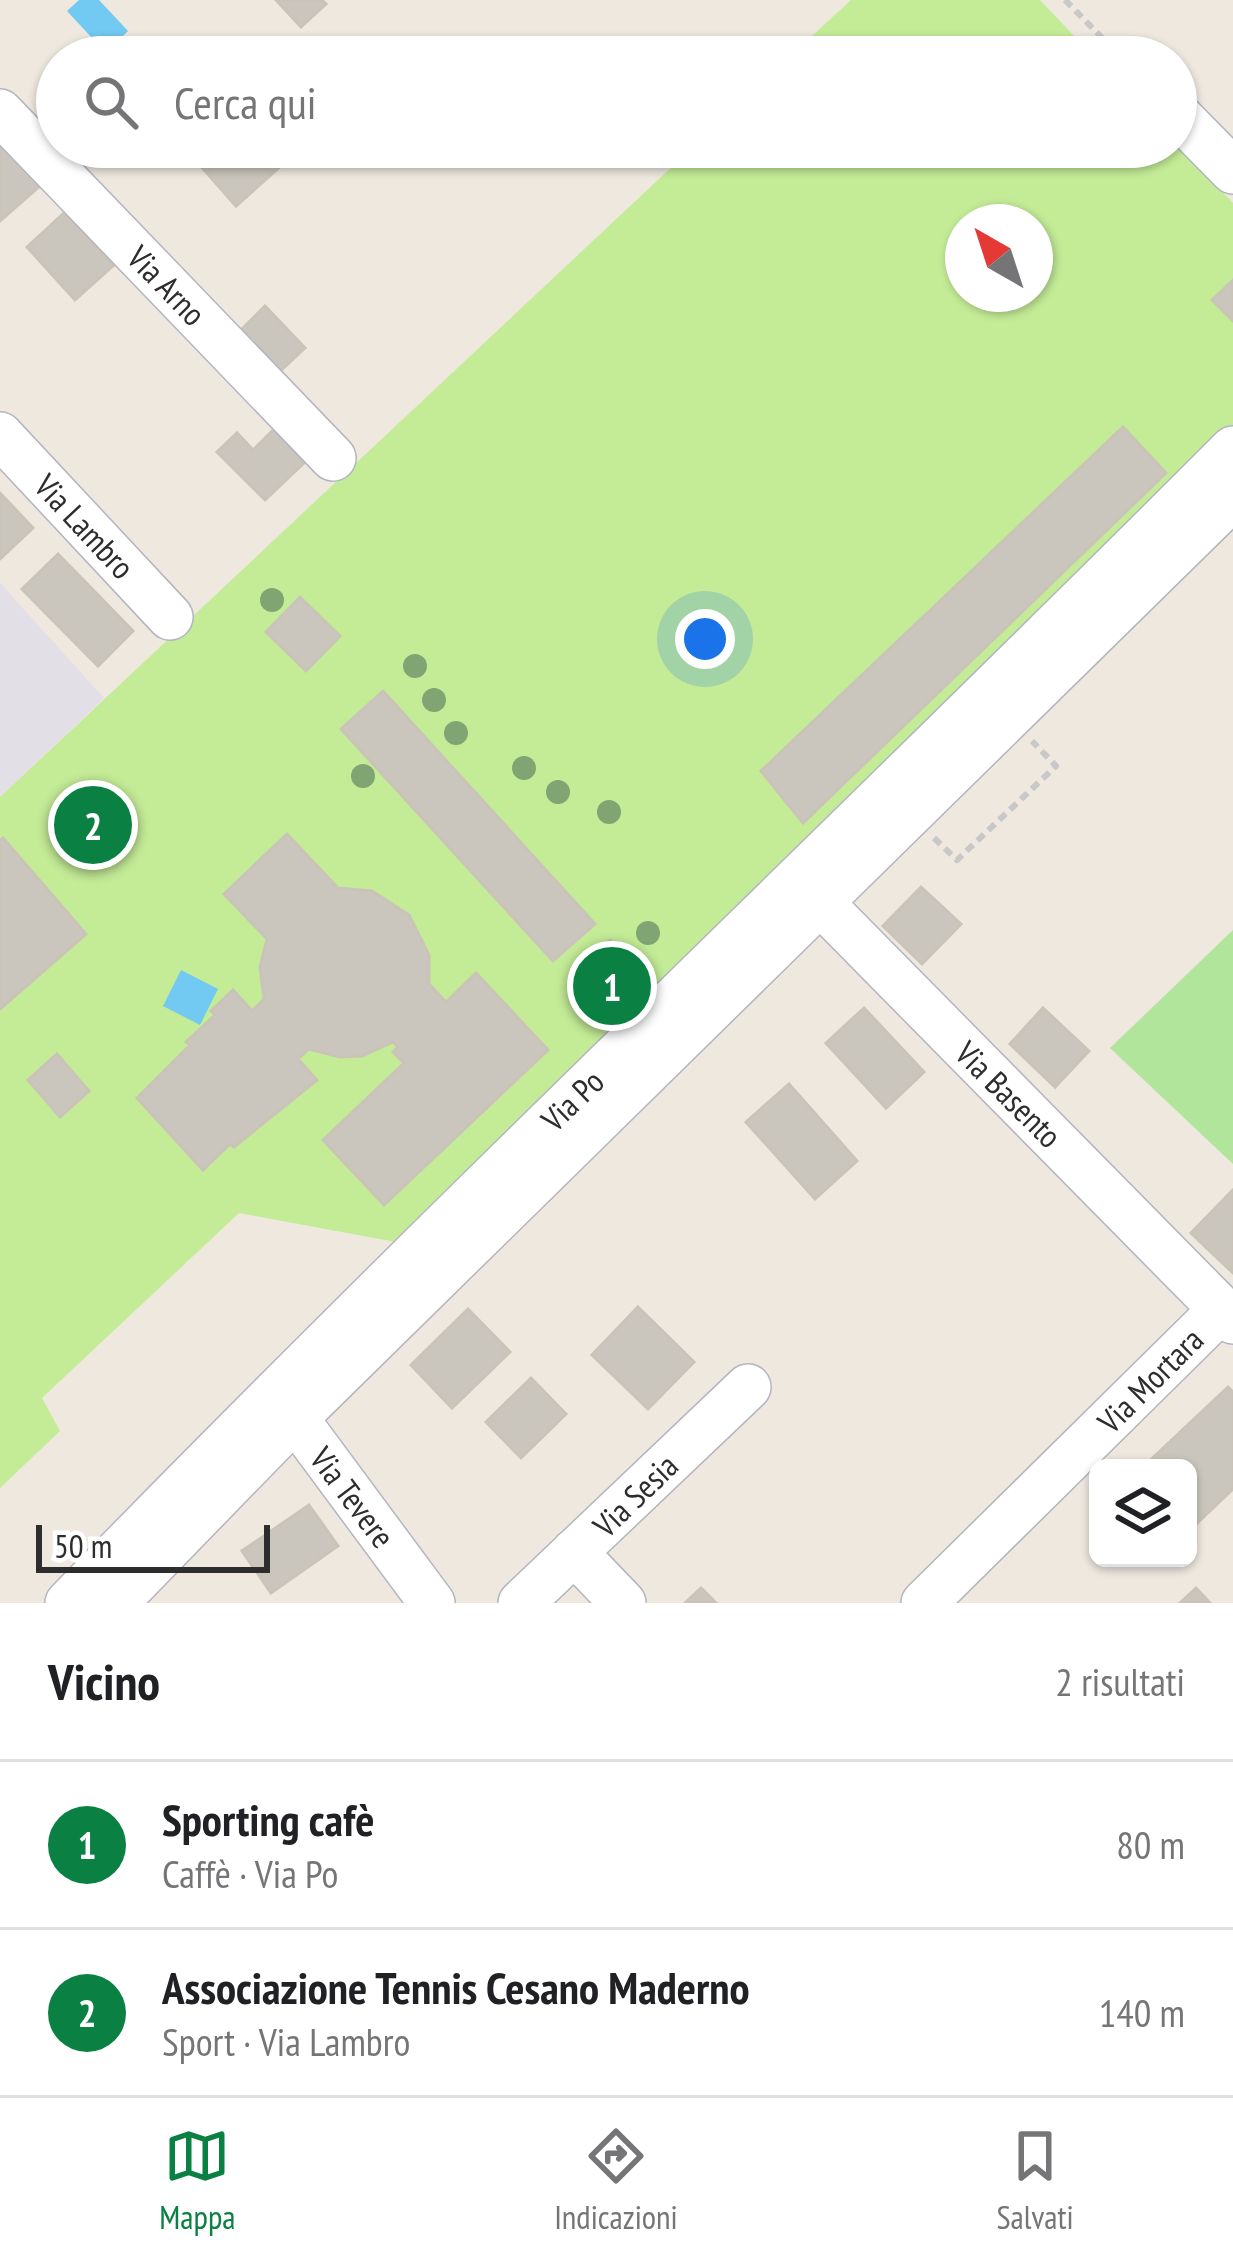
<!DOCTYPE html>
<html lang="it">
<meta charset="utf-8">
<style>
:root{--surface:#fff;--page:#f6f6f6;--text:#202124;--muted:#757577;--line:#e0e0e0;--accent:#0b8043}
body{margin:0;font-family:"PT Sans Narrow",sans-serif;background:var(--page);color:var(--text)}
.controls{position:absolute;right:36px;bottom:36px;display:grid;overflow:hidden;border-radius:18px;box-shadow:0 3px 9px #0004}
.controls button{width:108px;height:108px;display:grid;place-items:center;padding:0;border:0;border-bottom:3px solid var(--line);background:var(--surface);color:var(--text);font:60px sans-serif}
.compass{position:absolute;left:945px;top:204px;width:108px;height:108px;border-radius:50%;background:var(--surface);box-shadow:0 3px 9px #0004;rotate:321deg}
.scale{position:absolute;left:36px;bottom:30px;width:234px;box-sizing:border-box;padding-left:12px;border:6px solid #2d2d2d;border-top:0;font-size:33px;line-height:42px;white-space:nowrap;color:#2d2d2d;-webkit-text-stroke:9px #fff;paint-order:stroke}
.you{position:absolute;left:705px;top:639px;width:42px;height:42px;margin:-30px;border:9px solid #fff;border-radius:50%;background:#1a73e8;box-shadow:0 0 0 18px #1a73e833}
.badge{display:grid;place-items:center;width:78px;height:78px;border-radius:50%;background:var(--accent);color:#fff;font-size:39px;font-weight:700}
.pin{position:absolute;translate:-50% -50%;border:6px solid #fff;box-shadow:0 3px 12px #0006}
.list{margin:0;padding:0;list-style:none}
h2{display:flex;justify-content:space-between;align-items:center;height:156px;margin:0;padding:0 48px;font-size:51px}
h2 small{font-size:39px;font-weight:400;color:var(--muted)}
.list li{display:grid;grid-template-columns:78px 1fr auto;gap:36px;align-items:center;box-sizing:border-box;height:168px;padding:0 48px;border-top:3px solid var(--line)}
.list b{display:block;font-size:45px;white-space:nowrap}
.list p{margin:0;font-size:39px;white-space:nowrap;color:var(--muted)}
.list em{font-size:39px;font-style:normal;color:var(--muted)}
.icon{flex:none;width:66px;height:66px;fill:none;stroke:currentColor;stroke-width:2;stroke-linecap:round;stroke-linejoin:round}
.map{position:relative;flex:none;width:1233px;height:1603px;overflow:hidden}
.search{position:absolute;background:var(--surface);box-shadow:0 3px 9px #0004;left:36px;right:36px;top:36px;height:132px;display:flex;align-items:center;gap:30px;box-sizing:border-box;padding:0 42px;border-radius:66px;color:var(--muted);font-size:45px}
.sheet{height:492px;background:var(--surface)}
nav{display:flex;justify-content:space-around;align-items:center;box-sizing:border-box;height:168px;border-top:3px solid var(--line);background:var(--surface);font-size:33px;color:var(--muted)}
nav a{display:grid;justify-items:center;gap:6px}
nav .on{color:var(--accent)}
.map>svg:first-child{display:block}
.industrial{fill:#e2dfe7}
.green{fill:#b1e59b}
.pitch{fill:#c4ec97;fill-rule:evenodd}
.water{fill:#72c9f1}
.building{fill:#cac6bd;stroke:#cac4b8;stroke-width:3}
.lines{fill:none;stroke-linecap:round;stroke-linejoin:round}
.minor-casing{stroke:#b3b5c0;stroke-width:48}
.path{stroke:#c8c8c8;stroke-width:6;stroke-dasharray:9 6;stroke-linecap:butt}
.minor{stroke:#fff;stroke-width:45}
.tree{fill:#81a473}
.labels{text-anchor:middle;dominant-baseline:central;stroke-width:9;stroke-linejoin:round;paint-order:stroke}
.street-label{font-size:33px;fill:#2d2d2d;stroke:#fff}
</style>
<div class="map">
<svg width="1233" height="1603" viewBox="0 0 1233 1603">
<rect width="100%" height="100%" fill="#eee8df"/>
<!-- industrial -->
<path class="industrial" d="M 0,583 L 104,698 L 0,797 Z"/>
<!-- green -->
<path class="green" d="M 1233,930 L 1233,1164 L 1110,1048 Z"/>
<!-- pitch -->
<path class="pitch" d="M 851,0 L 1040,0 L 1094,57 L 789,57 Z
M 1176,144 L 1233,203 L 1233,427 L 401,1243 L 239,1213 L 42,1398 L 60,1431 L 0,1488 L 0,797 L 693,147 L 1176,147 ZM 963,222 L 1035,222 L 1035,294 L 963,294 Z"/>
<!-- water -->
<path class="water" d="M 79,0 L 99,0 L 128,31 L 106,53 L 67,11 Z
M 181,970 L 218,989 L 200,1025 L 163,1006 Z"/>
<!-- building -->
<path class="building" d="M 276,0 L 322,0 L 326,4 L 301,27 Z
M 5,142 L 42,184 L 0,221 L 0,147 Z
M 184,147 L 302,147 L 236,206 Z
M 65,212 L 114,265 L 75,300 L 27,247 Z
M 1233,280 L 1233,321 L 1212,300 Z
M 265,306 L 305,348 L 273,378 L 234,337 Z
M 1123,427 L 1166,473 L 803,823 L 761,771 Z
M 273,430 L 305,462 L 265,500 L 217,452 L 237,433 L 253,450 Z
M 0,493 L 33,528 L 0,559 Z
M 58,554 L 133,631 L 98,666 L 22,589 Z
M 300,597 L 340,636 L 306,671 L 266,632 Z
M 383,691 L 595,924 L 553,961 L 341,729 Z
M 287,834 L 338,888 L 372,891 L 409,915 L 429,955 L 429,984 L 446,1002 L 476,973 L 548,1050 L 384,1205 L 323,1140 L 404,1063 L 393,1052 L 398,1047 L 393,1042 L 362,1056 L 340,1057 L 309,1049 L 298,1059 L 317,1080 L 234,1147 L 230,1144 L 203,1170 L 137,1098 L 190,1045 L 186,1042 L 215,1015 L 211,1011 L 233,990 L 252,1011 L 264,999 L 260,967 L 267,939 L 224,894 Z
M 3,838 L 86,934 L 0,1009 L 0,840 Z
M 921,887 L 961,924 L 922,964 L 883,926 Z
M 610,940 L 649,980 L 608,1019 L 570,979 Z
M 864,1008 L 924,1072 L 886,1108 L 826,1043 Z
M 1043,1008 L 1089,1051 L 1055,1087 L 1010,1044 Z
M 57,1054 L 89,1091 L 60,1117 L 28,1080 Z
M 789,1084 L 857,1161 L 815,1199 L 746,1122 Z
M 1233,1190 L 1233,1273 L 1191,1233 Z
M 638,1307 L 694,1362 L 648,1409 L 592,1355 Z
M 468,1309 L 510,1352 L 452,1408 L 411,1365 Z
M 531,1378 L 566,1414 L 521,1458 L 486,1422 Z
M 1228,1387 L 1233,1392 L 1233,1489 L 1193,1527 L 1188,1521 L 1188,1468 L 1142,1468 Z
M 309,1505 L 338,1546 L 271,1593 L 242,1551 Z
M 701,1588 L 716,1603 L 685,1603 Z
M 1196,1588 L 1210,1603 L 1180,1603 Z"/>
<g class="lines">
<!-- minor casing -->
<g class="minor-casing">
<path id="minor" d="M 0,112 L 333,458
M 1176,113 L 1233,171
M 0,435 L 170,617
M 801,883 L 1233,1321
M 273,1396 L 295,1418 L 432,1603
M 574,1552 L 623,1603
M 68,1603 C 449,1211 847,836 1233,449
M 115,1603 L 295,1418 L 1233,497
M 521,1603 L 748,1387
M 924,1603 L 1222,1309"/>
</g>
<!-- path -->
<path class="path" d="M 1065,0 L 1121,57
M 934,838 L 957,860 L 1056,766 L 1032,741"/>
<!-- minor -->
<use href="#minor" class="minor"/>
</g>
<!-- trees -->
<g class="tree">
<circle cx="272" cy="600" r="12"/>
<circle cx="415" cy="666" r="12"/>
<circle cx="434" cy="700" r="12"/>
<circle cx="456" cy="733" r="12"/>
<circle cx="524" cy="768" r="12"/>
<circle cx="363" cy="776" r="12"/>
<circle cx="558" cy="792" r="12"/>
<circle cx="609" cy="812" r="12"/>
<circle cx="648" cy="933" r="12"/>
</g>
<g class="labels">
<!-- street labels -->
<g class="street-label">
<text transform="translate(167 285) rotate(46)">Via Arno</text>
<text transform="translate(85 526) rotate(47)">Via Lambro</text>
<text transform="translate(1009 1094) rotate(45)">Via Basento</text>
<text transform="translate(572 1100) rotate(-44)">Via Po</text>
<text transform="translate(1150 1380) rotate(-45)">Via Mortara</text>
<text transform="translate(635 1495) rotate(-44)">Via Sesia</text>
<text transform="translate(353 1497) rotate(53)">Via Tevere</text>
</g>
</g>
</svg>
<div class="controls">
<button><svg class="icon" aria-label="layers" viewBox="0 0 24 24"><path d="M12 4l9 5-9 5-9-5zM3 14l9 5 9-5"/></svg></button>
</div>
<svg class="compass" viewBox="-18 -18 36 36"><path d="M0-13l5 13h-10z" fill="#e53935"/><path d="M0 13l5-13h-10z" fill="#757577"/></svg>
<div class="scale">50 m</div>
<div class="you"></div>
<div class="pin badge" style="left:612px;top:986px">1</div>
<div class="pin badge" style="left:93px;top:825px">2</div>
<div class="search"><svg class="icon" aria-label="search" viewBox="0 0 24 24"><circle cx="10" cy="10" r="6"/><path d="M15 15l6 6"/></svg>Cerca qui</div>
</div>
<section class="sheet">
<h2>Vicino<small>2 risultati</small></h2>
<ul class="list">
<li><span class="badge">1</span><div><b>Sporting cafè</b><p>Caffè · Via Po</p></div><em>80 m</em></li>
<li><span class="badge">2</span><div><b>Associazione Tennis Cesano Maderno</b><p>Sport · Via Lambro</p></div><em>140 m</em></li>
</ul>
</section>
<nav>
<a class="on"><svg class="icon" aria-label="map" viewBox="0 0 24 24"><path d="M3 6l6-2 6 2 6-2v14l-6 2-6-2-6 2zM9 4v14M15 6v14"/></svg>Mappa</a>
<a><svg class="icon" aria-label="directions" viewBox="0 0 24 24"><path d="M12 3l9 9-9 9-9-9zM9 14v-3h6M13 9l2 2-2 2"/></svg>Indicazioni</a>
<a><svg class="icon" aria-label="saved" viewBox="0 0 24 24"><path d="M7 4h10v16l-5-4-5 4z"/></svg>Salvati</a>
</nav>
